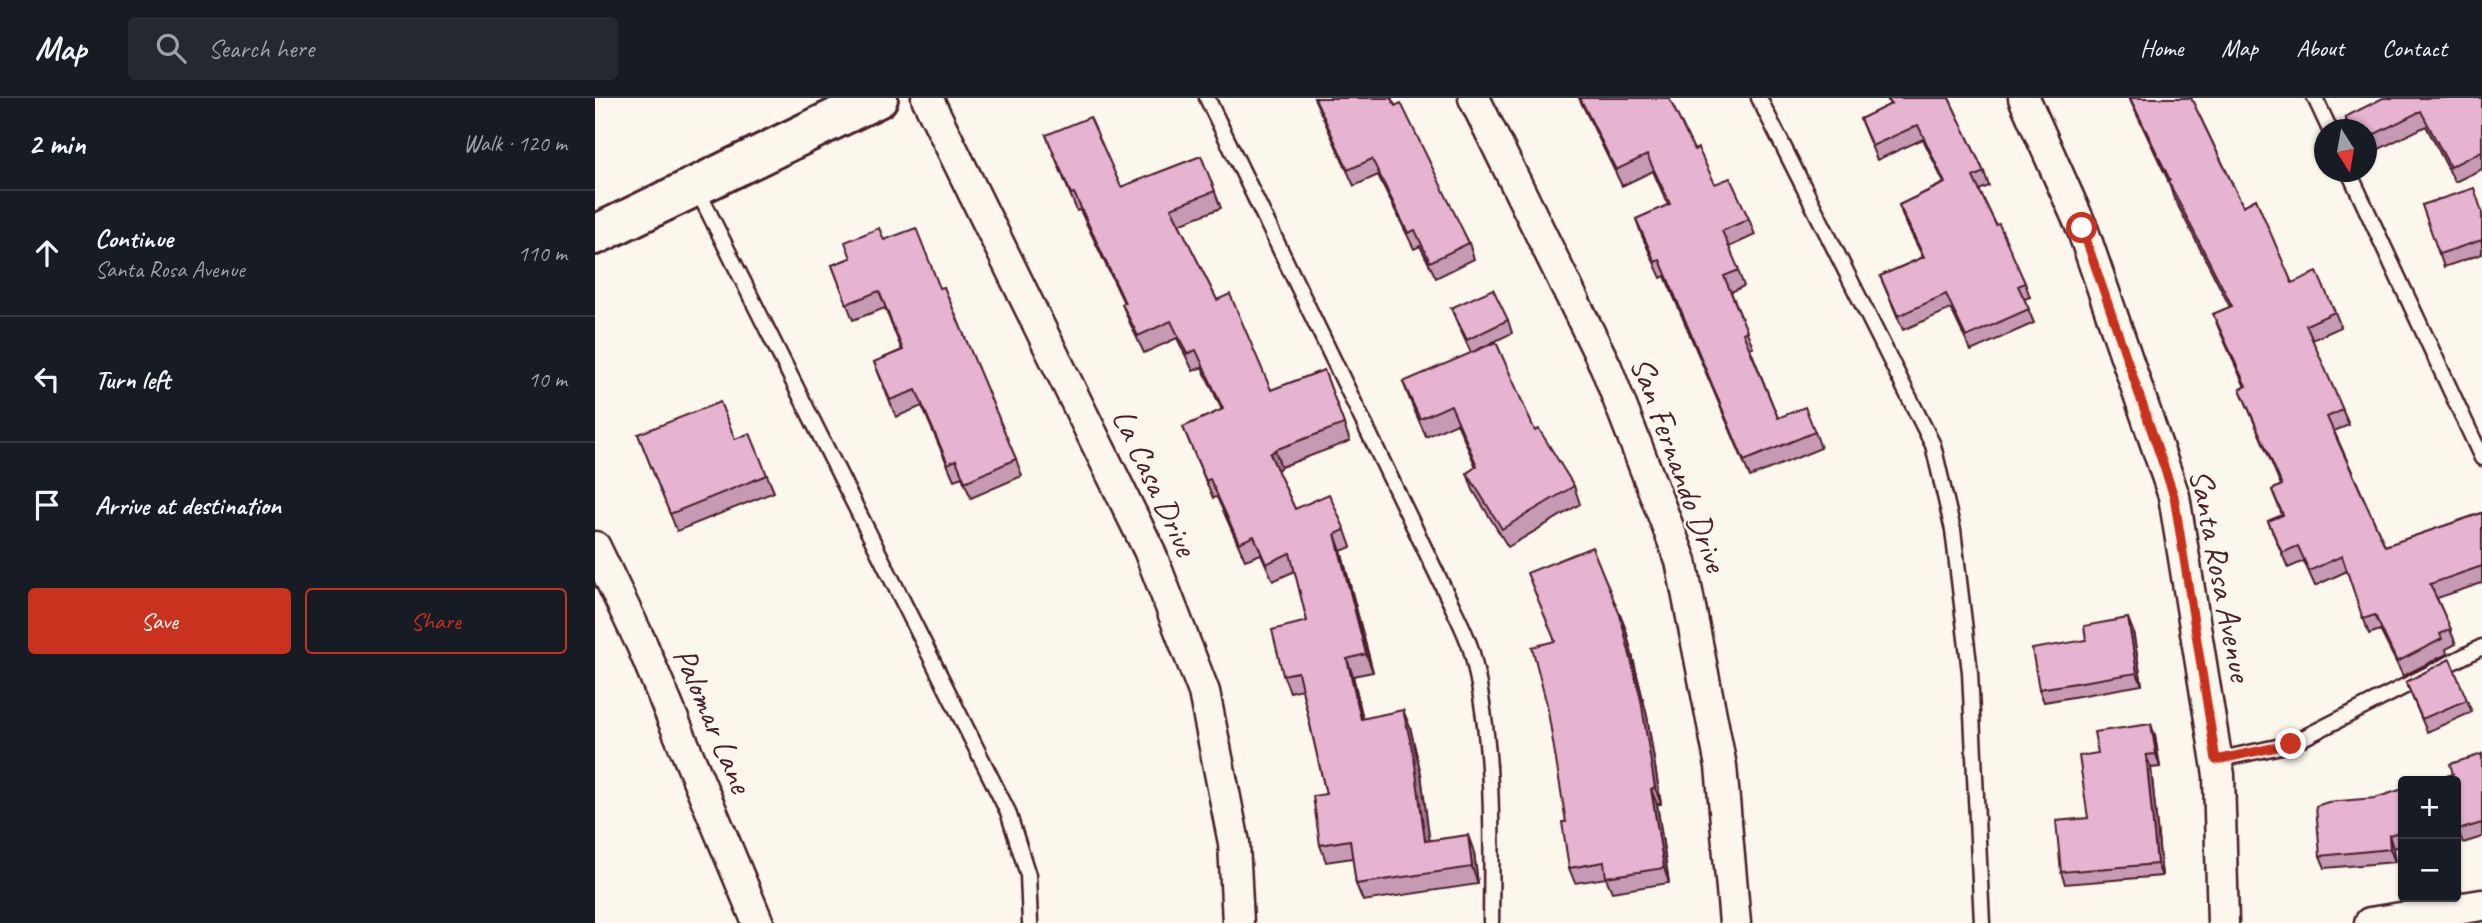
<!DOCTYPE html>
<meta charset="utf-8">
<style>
:root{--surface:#171b24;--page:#242831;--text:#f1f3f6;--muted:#9ea1a6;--line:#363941;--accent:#c8321e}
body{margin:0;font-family:Caveat,sans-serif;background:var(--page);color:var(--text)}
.controls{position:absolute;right:21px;bottom:21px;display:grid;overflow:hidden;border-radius:7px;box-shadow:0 2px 5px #0004}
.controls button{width:63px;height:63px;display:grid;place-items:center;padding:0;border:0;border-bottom:2px solid var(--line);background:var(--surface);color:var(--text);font:35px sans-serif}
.compass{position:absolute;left:1719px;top:21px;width:63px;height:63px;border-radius:50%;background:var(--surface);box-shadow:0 2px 5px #0004;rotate:169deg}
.stop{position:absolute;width:21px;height:21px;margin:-16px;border:5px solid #c8321e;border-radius:50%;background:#fff}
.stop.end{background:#c8321e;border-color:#fff;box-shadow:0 2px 7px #0008}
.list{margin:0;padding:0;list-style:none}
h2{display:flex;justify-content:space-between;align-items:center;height:91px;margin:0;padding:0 28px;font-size:30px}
h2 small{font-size:23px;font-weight:400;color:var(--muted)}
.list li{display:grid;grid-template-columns:46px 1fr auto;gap:21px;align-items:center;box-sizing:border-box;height:126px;padding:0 28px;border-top:2px solid var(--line)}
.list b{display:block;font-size:26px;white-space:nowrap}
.list p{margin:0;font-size:23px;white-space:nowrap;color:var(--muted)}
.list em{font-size:23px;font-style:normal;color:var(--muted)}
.actions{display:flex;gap:14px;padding:21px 28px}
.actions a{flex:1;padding:16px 0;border:2px solid var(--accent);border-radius:7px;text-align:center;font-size:24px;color:var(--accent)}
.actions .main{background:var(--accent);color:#fff}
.icon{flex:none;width:38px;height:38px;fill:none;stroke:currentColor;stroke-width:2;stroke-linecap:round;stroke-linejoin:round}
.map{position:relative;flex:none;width:1887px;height:825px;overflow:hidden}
header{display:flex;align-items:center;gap:42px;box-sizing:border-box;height:98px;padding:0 35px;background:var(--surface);border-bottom:2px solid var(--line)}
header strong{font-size:33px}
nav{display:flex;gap:38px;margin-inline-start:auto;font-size:24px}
.search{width:490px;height:63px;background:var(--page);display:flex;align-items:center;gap:18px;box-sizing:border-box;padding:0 24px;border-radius:7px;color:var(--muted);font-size:26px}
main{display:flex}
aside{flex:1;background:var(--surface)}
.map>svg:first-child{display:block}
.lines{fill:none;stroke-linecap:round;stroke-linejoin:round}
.lane-casing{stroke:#4a1f2b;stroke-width:19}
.street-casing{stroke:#4a1f2b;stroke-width:35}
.secondary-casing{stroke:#4a1f2b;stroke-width:44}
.lane{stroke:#fbf7ec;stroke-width:14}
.street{stroke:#fbf7ec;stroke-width:30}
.secondary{stroke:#fbf7ec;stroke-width:38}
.wall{fill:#c69ab3;stroke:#4a1f2b;stroke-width:2}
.shaded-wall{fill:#a17d92;stroke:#4a1f2b;stroke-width:2}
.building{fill:#e6b3d0;stroke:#4a1f2b;stroke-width:2}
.route{stroke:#c8321e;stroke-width:9}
.labels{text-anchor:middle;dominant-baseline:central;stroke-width:5;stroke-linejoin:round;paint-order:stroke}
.street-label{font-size:33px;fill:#4a1f2b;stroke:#fbf7ec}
</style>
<header>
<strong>Map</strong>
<div class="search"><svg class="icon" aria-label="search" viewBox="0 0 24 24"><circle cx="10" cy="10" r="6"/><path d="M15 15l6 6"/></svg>Search here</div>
<nav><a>Home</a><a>Map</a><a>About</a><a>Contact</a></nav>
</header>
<main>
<aside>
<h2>2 min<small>Walk · 120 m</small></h2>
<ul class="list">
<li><svg class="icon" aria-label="ahead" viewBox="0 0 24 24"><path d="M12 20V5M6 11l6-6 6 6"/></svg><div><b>Continue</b><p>Santa Rosa Avenue</p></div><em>110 m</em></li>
<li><svg class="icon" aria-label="left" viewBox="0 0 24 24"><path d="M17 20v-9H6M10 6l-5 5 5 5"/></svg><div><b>Turn left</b></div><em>10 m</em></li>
<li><svg class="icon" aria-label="arrive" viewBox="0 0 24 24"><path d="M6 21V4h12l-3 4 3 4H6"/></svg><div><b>Arrive at destination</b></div></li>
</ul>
<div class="actions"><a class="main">Save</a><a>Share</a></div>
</aside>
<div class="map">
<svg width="1887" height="825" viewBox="0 0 1887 825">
<rect width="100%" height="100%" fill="#fbf7ec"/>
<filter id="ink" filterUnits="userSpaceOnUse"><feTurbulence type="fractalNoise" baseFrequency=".0143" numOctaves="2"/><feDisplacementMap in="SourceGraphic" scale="14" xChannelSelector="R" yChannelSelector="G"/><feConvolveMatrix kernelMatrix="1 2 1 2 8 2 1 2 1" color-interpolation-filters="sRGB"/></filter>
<g filter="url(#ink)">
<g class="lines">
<!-- lane casing -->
<g class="lane-casing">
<path id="lane" d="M 612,0 L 851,495 C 860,515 873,537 878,559 C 899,647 897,736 896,825
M 1164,0 L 1338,347 L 1358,432 L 1375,574 L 1387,825
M 1720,0 L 1735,32
M 1754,74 L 1887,360
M 101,89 L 413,714 L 433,777 L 435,825
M 1621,662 L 1696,646 L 1887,549"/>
</g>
<!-- street casing -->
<g class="street-casing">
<path id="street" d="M 332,0 L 554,452 L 609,594 L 639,745 L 643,825
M 879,0 L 1011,269 L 1086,463 L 1126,668 L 1140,825
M 1429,0 L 1487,130 L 1579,398 L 1624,677 L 1628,825
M 0,449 L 47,547 L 163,825
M 1775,825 L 1887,807"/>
</g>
<!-- secondary casing -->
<g class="secondary-casing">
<path id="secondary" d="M 0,137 L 283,0"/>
</g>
<!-- lane -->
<use href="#lane" class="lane"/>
<!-- street -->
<use href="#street" class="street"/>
<!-- secondary -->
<use href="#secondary" class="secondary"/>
</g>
<!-- wall -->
<path class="wall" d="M 719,0 L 796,0 L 874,145 L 879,161 L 841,180 L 825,148 L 819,151 L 783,77 L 759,88 Z
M 984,0 L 1074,0 L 1099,52 L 1120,86 L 1154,121 L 1160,137 L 1134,149 L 1149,188 L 1136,194 L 1158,249 L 1155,250 L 1183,320 L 1220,334 L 1226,350 L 1155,379 L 1070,178 L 1066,180 L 1047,138 L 1041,121 L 1073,107 L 1058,73 L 1027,88 Z
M 1292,0 L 1354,0 L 1389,74 L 1394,88 L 1384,92 L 1430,185 L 1435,199 L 1429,201 L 1439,225 L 1376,253 L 1356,211 L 1308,232 L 1285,178 L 1328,159 L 1309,121 L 1304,107 L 1349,85 L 1328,41 L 1282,62 L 1265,21 L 1295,7 Z
M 1534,0 L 1596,0 L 1648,108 L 1697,185 L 1740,214 L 1746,229 L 1717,242 L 1754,327 L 1739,333 L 1790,448 L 1887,415 L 1887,485 L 1842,500 L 1861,546 L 1851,551 L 1852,556 L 1808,578 L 1785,532 L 1774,536 L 1752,473 L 1720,488 L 1709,463 L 1693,470 L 1673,423 L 1687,417 L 1677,392 L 1686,387 L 1651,305 L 1645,291 L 1650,289 L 1624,231 L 1618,216 L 1635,209 L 1578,98 L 1573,82 Z
M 1887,0 L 1887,71 L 1860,84 L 1831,28 L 1772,57 L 1772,32 L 1754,32 L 1750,19 Z
M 451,37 L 526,89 L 606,58 L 626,110 L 584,126 L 622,202 L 676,292 L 729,272 L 755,343 L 686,369 L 682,372 L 700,411 L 750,432 L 756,449 L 746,453 L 778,574 L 758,578 L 768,621 L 815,629 L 826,676 L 834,742 L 879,754 L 883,786 L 768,803 L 761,786 L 758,760 L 731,764 L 725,747 L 731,696 L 707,591 L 695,594 L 688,577 L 712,523 L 700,473 L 678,483 L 666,456 L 650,462 L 622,399 L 618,400 L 588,329 L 627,312 L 607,269 L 598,273 L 582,240 L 549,255 L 534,223 L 527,206 L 529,205 L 485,112 L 482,113 Z
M 1827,107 L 1887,113 L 1887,156 L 1849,169 Z
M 289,142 L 345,190 L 421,361 L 427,378 L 376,400 L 367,379 L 359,382 L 327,308 L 301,319 L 279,264 L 307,252 L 290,210 L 258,222 L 237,167 L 255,160 Z
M 856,210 L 913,222 L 917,235 L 876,255 L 861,222 Z
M 808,284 L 940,333 L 979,388 L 985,406 L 913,449 L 878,392 L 872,375 L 881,369 L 862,325 L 831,339 L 815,302 Z
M 43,336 L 140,341 L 172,377 L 179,394 L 82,433 Z
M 1025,517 L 1031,532 L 1052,618 L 1066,706 L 1062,706 L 1074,785 L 1017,794 L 1011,780 L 980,785 L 974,770 L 959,544 Z
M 1538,533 L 1547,587 L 1449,604 L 1444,591 L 1491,542 Z
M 1811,584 L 1872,602 L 1877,614 L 1832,634 Z
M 1560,638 L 1565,669 L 1556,670 L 1567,778 L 1470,786 L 1466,774 L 1493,720 Z
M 1887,656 L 1887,739 L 1868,745 L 1862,730 L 1861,730 L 1861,683 L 1858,676 Z
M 1808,691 L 1808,747 L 1798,750 L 1800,764 L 1730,770 L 1725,758 L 1780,700 Z"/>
<!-- shaded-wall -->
<path class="shaded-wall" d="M 680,352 L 686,369 L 681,373 L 675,356 Z
M 740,436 L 746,453 L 778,574 L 771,556 Z
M 1025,517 L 1031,532 L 1052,618 L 1066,706 L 1060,690 Z
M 1533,520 L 1538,533 L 1547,587 L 1542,575 Z
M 752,561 L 758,578 L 772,639 L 766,621 Z
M 808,612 L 815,629 L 826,676 L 837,760 L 830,743 Z
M 1556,626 L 1560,638 L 1565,669 L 1561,656 Z
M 1551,657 L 1556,670 L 1567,778 L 1562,766 Z
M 1056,691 L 1062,706 L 1074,785 L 1069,770 Z
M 873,737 L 879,754 L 883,786 L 877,769 Z
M 1794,737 L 1798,750 L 1800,764 L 1795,751 Z"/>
<!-- building -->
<path class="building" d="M 720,0 L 796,0 L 800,8 L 806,5 L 874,145 L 835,164 L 820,132 L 813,135 L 777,61 L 753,72 Z
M 985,0 L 1074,0 L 1099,52 L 1103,50 L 1120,86 L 1135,80 L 1154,121 L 1127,133 L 1144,172 L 1129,178 L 1152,233 L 1148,235 L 1183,320 L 1210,309 L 1220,334 L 1149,363 L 1065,162 L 1060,164 L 1041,121 L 1075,106 L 1052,57 L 1021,72 Z
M 1293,0 L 1354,0 L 1389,74 L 1378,79 L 1401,127 L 1404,126 L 1430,185 L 1423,188 L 1434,211 L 1371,239 L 1351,196 L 1303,218 L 1285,178 L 1329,159 L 1304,107 L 1350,85 L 1323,27 L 1277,48 L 1265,21 L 1296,6 Z
M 1535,0 L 1596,0 L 1648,108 L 1661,101 L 1697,185 L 1722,174 L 1740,214 L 1711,227 L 1748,312 L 1732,319 L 1790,448 L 1887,415 L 1887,468 L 1835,486 L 1856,531 L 1845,536 L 1847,541 L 1802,564 L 1780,517 L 1768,521 L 1747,458 L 1714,473 L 1703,448 L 1687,455 L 1673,423 L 1688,417 L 1677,392 L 1687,387 L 1645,291 L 1651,288 L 1618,216 L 1637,208 L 1573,83 L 1575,82 Z
M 1788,0 L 1887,0 L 1887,53 L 1855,69 L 1826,13 L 1772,40 L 1772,32 L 1756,32 L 1750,19 Z
M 495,19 L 526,89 L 606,58 L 620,93 L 576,110 L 622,202 L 635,196 L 676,292 L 729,272 L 749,326 L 680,352 L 675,356 L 700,411 L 734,396 L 750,432 L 740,436 L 771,556 L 752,561 L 766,621 L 808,612 L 819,659 L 830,743 L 873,737 L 877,769 L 761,786 L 755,742 L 725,747 L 718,698 L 731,696 L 703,574 L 688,577 L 677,532 L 712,523 L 695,455 L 671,466 L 659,438 L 644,445 L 615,381 L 611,383 L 588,329 L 628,311 L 601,252 L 592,256 L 576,223 L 543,238 L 527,206 L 530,205 L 479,95 L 476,96 L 451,37 Z
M 1879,90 L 1887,114 L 1887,142 L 1844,156 L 1827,107 Z
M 284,130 L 289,142 L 321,130 L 345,190 L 349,189 L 421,361 L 370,384 L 361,362 L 353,366 L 321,292 L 295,302 L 279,264 L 308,252 L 284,193 L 252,206 L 237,167 L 256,160 L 250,144 Z
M 898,191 L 913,222 L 872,242 L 856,210 Z
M 901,244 L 940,333 L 944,331 L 979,388 L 907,431 L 872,375 L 882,368 L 856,307 L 825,321 L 808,284 Z
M 125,304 L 140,341 L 155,335 L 172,377 L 75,416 L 43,336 Z
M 997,449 L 1025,517 L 1046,602 L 1060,690 L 1056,691 L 1069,770 L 1011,779 L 1009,764 L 974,770 L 967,724 L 971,724 L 952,607 L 937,549 L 960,543 L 932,475 Z
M 1533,520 L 1542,575 L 1444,591 L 1437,551 L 1491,542 L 1489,528 Z
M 1855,561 L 1872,602 L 1827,621 L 1811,584 Z
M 1556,626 L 1561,656 L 1551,657 L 1562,766 L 1466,774 L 1461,723 L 1493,720 L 1484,658 L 1503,655 L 1499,634 Z
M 1887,656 L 1887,725 L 1863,732 L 1861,725 L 1861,683 L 1834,683 L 1858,676 L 1855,666 Z
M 1808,691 L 1808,733 L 1794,737 L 1795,751 L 1725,758 L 1721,708 L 1733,704 L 1780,700 Z"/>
</g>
<g class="lines" filter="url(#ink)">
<!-- route -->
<path class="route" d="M 1487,130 L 1579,398 L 1621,662 L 1696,646"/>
</g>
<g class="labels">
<!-- street labels -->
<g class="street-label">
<text transform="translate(1084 366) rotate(70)">San Fernando Drive</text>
<text transform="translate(560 384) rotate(65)">La Casa Drive</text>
<text transform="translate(1626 477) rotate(79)">Santa Rosa Avenue</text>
<text transform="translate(118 622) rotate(67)">Palomar Lane</text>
</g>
</g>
</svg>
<div class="controls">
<button>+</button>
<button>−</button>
</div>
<svg class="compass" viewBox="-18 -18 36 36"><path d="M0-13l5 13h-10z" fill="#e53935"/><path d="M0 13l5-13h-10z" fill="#9ea1a6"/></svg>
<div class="stop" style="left:1487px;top:130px"></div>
<div class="stop end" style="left:1696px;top:646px"></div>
</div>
</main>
